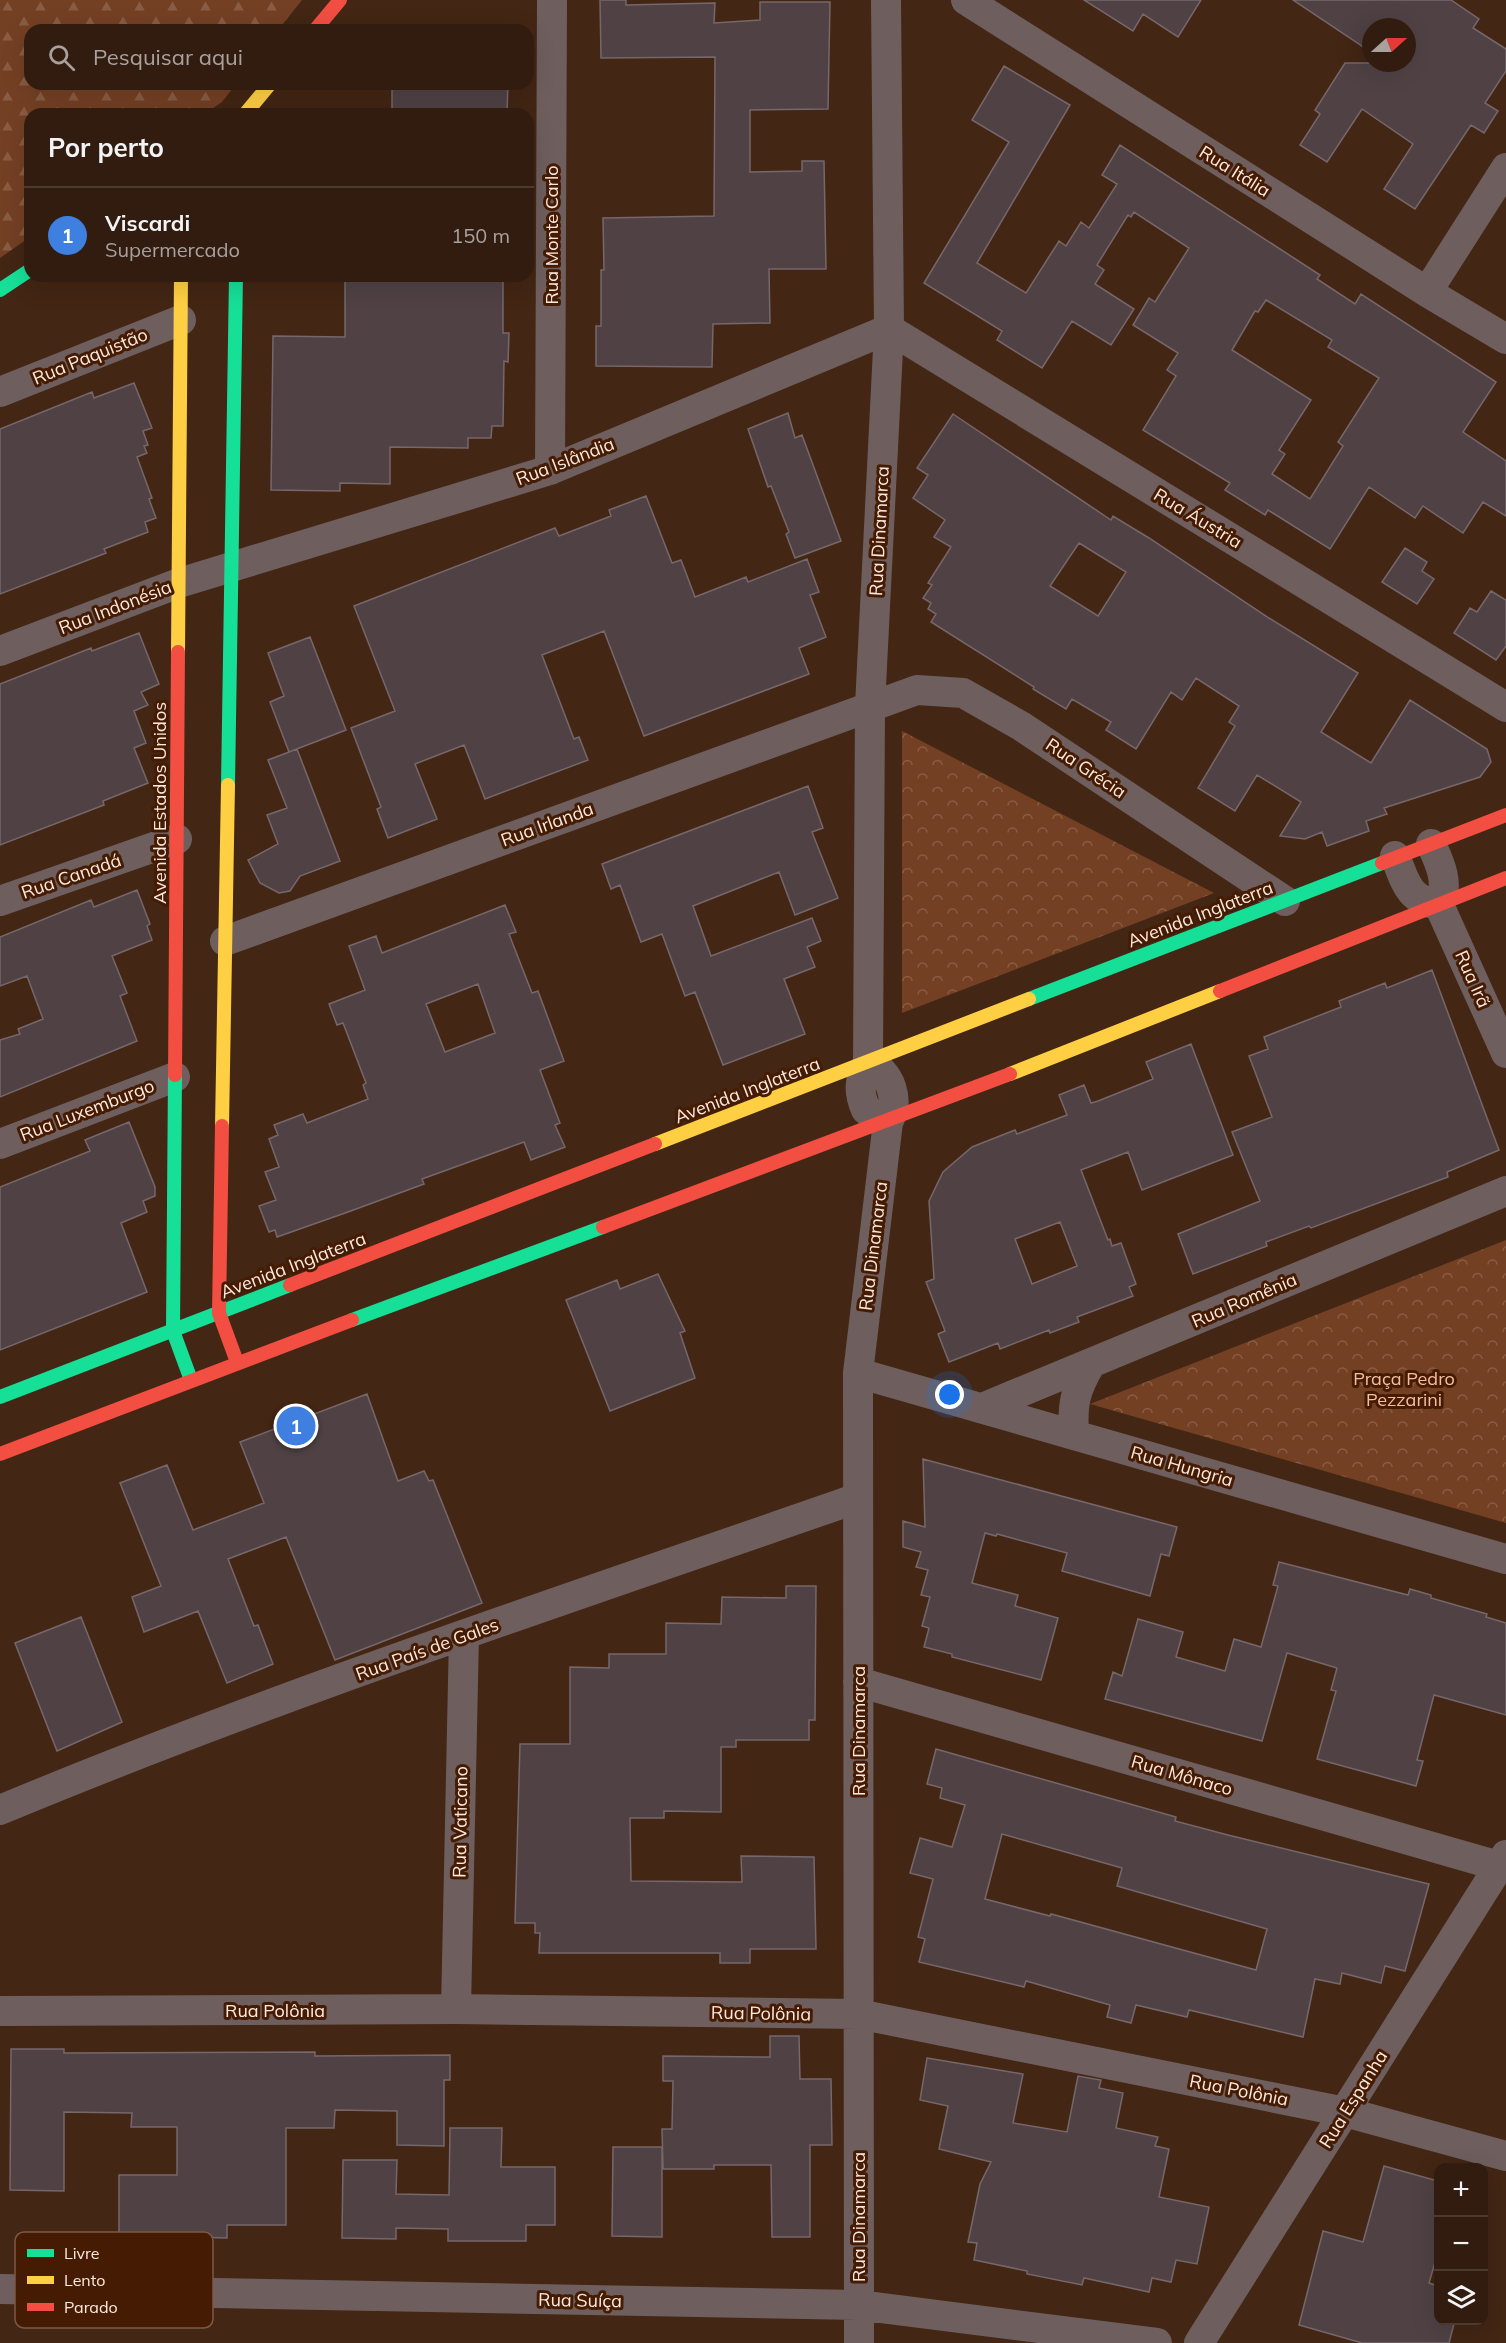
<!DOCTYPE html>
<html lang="pt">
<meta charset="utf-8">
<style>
:root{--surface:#321c0f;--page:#3d291d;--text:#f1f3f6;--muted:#a8a19e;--line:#4d3a2f;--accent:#d93025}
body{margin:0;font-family:Mulish,sans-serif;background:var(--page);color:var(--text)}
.controls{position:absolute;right:18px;bottom:18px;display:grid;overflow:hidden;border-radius:12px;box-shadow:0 6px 24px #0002}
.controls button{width:54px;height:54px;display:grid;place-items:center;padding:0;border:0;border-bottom:2px solid var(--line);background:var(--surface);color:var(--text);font:30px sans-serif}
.compass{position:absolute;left:1362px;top:18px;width:54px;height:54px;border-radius:50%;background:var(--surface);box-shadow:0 6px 24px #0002;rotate:69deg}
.you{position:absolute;left:950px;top:1395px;width:21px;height:21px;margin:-15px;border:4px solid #fff;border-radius:50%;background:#1a73e8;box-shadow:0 0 0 9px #1a73e833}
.badge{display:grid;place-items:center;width:39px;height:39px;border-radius:50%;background:var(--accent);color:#fff;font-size:20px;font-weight:700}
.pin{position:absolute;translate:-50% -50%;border:3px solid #fff;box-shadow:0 2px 6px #0006}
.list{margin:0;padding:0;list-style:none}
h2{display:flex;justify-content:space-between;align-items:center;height:78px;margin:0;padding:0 24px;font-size:26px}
h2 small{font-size:20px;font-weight:400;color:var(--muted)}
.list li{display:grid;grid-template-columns:39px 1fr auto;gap:18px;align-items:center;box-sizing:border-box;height:96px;padding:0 24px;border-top:2px solid var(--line)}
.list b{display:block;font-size:22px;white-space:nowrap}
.list p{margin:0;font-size:20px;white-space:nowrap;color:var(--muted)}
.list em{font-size:20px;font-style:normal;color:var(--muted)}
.icon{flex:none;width:33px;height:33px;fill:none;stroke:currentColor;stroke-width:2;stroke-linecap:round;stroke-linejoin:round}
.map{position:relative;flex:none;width:1506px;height:2343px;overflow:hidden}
.search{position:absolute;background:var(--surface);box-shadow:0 6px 24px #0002;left:24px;top:24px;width:510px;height:66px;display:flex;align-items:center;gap:15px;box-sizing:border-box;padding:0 21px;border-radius:18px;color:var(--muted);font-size:22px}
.panel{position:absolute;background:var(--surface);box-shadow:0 6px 24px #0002;left:24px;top:108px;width:510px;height:174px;border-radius:18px}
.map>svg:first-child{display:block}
.forest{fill:url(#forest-firs)}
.park{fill:url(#park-crowns)}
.building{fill:#504244;stroke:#76676b;stroke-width:1.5;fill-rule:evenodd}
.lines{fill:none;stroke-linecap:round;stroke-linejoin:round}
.street{stroke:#6e5f5e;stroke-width:30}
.fast{stroke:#16e098;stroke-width:14}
.slow{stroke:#ffcf43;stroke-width:14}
.jam{stroke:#f24e42;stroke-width:14}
.labels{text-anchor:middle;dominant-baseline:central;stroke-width:6;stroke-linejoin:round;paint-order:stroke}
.street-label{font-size:18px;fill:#fee9df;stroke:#451c03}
.park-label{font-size:18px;fill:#f5bea2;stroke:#451c03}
.key{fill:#451c03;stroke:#7c5a45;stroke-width:1.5}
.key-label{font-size:16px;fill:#fee9df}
</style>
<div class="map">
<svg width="1506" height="2343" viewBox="0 0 1506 2343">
<defs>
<pattern id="forest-firs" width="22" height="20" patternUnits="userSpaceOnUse" patternTransform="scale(1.5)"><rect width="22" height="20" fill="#744024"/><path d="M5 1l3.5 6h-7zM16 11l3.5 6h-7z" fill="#895c43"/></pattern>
<pattern id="park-crowns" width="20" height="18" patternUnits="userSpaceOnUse" patternTransform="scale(1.5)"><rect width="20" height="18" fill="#744024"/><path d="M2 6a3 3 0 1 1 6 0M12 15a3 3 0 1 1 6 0" fill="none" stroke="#895c43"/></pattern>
</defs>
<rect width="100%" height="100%" fill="#432614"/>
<!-- forest -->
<path class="forest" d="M 0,0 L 302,0 L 278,30 L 30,30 L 30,84 L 236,84 L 222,102 L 204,114 L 30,114 L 30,237 L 0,258 Z"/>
<!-- park -->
<path class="park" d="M 902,731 L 1214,893 L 902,1013 Z
M 1506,1240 L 1506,1523 L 1090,1404 Z"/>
<!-- building -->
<path class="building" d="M 600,0 L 626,0 L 626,5 L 715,3 L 714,23 L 760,20 L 760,2 L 830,2 L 828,109 L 750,110 L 750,172 L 802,171 L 802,161 L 824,161 L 826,269 L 769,269 L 770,323 L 713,324 L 712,367 L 596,366 L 596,326 L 601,326 L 601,270 L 604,270 L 603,218 L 714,216 L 715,57 L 601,58 Z
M 1084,0 L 1201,0 L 1178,37 L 1143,14 L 1133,31 Z
M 1293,0 L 1451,0 L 1479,19 L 1473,28 L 1506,49 L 1506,71 L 1485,103 L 1498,111 L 1484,133 L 1471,125 L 1415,209 L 1384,189 L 1413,144 L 1362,109 L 1327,162 L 1300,145 L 1320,114 L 1315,110 L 1345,63 L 1407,63 L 1407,27 L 1371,27 L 1371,52 Z
M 1004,66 L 1070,105 L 977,263 L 1026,293 L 1059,241 L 1066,246 L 1081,222 L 1089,228 L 1117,184 L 1102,175 L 1120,145 L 1320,275 L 1317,279 L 1355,304 L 1361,294 L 1496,382 L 1463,432 L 1506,461 L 1506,516 L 1483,502 L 1463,533 L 1423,506 L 1415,518 L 1369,487 L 1330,549 L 1268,510 L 1265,515 L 1225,490 L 1230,483 L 1143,430 L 1176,376 L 1167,370 L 1178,353 L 1133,325 L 1149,298 L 1155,302 L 1189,248 L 1134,212 L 1131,217 L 1128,215 L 1097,265 L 1104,270 L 1095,284 L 1134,309 L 1111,345 L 1072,321 L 1042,368 L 997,340 L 1002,331 L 924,283 L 1009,142 L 972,120 ZM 1266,300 L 1332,340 L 1328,347 L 1379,378 L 1338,442 L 1343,446 L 1310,499 L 1272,474 L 1285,454 L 1279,450 L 1311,400 L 1232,350 L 1255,311 L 1258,312 Z
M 392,84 L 508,84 L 507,114 L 392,114 Z
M 389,276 L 503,276 L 503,333 L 509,333 L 508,362 L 504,361 L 503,426 L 492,426 L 491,438 L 468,438 L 468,448 L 390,447 L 390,484 L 340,483 L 340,491 L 271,490 L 273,336 L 345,337 L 345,280 L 389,280 Z
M 134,383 L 152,428 L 143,431 L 148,445 L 144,446 L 147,453 L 137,457 L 152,498 L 149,499 L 156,518 L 145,522 L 148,532 L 104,549 L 106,553 L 0,594 L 0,429 L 92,392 L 94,398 Z
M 788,413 L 795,438 L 802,435 L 841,541 L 795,558 L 786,534 L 789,532 L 771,486 L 768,487 L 748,429 Z
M 953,414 L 1111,520 L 1113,516 L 1149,538 L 1269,618 L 1358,673 L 1321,732 L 1371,763 L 1410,700 L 1487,749 L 1491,762 L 1480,777 L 1384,808 L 1387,814 L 1366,821 L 1369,831 L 1327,846 L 1322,832 L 1305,839 L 1280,836 L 1301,802 L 1257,775 L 1235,811 L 1198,788 L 1235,726 L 1229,722 L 1239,706 L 1196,678 L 1182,700 L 1171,692 L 1136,749 L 1106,730 L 1111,722 L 1072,699 L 1066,709 L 1033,689 L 1034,687 L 931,622 L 936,614 L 928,609 L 931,603 L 923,598 L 932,585 L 928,583 L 951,547 L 934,537 L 945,520 L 913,498 L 928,475 L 917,468 ZM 1079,543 L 1126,572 L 1098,616 L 1050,586 Z
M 646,496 L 672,563 L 681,560 L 695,597 L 746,577 L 748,582 L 807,559 L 819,592 L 810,595 L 826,637 L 799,648 L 809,674 L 644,736 L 604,631 L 542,655 L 574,739 L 579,737 L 588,760 L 485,799 L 464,745 L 415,764 L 437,819 L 388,838 L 377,809 L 381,807 L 351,728 L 395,711 L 354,606 L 555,528 L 559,536 L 611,516 L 609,510 Z
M 1405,548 L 1427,562 L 1422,571 L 1434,579 L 1417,604 L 1382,582 Z
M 1491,591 L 1506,600 L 1506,646 L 1496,660 L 1454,633 L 1470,608 L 1477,612 Z
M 139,633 L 159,684 L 141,692 L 148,705 L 134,711 L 146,743 L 134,748 L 148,783 L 103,801 L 104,805 L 0,845 L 0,684 L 91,648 L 92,651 Z
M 310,637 L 346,730 L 289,752 L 270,702 L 284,696 L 268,653 Z
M 297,749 L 340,861 L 300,876 L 290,891 L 279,893 L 260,883 L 248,860 L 278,844 L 267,815 L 287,808 L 268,760 Z
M 808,786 L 823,828 L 812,832 L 838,898 L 795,915 L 779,872 L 693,906 L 711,956 L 812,918 L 821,941 L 807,947 L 815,967 L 784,979 L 805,1034 L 723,1065 L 695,992 L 685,996 L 662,934 L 641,942 L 620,885 L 611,889 L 602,864 Z
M 137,890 L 150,924 L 147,926 L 152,940 L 112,956 L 127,993 L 120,996 L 137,1041 L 0,1097 L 0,1040 L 20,1034 L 18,1029 L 43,1019 L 27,976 L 0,986 L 0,937 L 91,900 L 94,907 Z
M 505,905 L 516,932 L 509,934 L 532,993 L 538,991 L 564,1061 L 540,1070 L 560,1123 L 555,1125 L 565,1147 L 531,1160 L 524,1142 L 422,1179 L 424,1184 L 348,1212 L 277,1237 L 275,1230 L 269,1232 L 259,1206 L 276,1200 L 265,1172 L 279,1167 L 269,1139 L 278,1135 L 274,1125 L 303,1114 L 307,1123 L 368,1099 L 363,1085 L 366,1083 L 343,1023 L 337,1025 L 329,1004 L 365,990 L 349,946 L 376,936 L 382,953 ZM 478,984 L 495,1033 L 445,1052 L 426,1004 Z
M 1432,970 L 1499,1150 L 1447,1172 L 1448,1177 L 1311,1228 L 1309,1226 L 1266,1242 L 1267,1246 L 1193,1274 L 1178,1234 L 1260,1201 L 1232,1132 L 1272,1117 L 1249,1056 L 1268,1049 L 1264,1037 L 1341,1007 L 1339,1001 L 1385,983 L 1387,988 Z
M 1191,1044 L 1233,1155 L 1142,1190 L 1128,1152 L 1081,1170 L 1108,1240 L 1110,1239 L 1112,1246 L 1121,1243 L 1136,1284 L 1129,1287 L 1133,1296 L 1077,1317 L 1079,1322 L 1050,1333 L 1049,1330 L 1000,1349 L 998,1343 L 949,1362 L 938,1334 L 945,1331 L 926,1282 L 934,1279 L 929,1201 L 943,1172 L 972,1147 L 1015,1130 L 1017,1134 L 1067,1115 L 1059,1095 L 1084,1085 L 1091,1103 L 1098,1101 L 1153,1079 L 1146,1062 ZM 1060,1222 L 1077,1266 L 1032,1284 L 1015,1239 Z
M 129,1122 L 155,1187 L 155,1196 L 143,1201 L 147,1212 L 121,1223 L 147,1292 L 0,1350 L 0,1187 L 90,1151 L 85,1140 Z
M 658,1274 L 685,1331 L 680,1333 L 695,1378 L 610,1411 L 566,1300 L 617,1280 L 620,1289 Z
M 367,1394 L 398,1481 L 424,1471 L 429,1481 L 433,1480 L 482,1603 L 335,1660 L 286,1537 L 228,1559 L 254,1626 L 258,1625 L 273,1664 L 227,1683 L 198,1611 L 144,1632 L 132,1597 L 161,1586 L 120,1483 L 167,1465 L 193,1530 L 264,1503 L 240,1442 Z
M 923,1459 L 1177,1527 L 1169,1556 L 1161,1554 L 1150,1596 L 1062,1571 L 1067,1553 L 997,1534 L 996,1536 L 985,1533 L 972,1583 L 1018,1595 L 1015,1606 L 1058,1618 L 1041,1680 L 952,1657 L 952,1654 L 924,1647 L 929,1628 L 922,1626 L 930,1597 L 921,1595 L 928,1570 L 916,1567 L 921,1552 L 903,1547 L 903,1521 L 925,1527 Z
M 1279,1562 L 1408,1595 L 1410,1589 L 1431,1595 L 1431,1598 L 1487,1614 L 1486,1617 L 1506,1623 L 1506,1715 L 1434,1695 L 1417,1760 L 1423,1761 L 1416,1786 L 1317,1759 L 1336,1691 L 1331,1690 L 1337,1668 L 1287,1653 L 1262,1741 L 1105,1699 L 1113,1672 L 1122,1676 L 1138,1619 L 1183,1632 L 1176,1657 L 1225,1671 L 1234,1639 L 1261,1647 L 1278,1586 L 1273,1585 Z
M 786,1586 L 816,1586 L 815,1720 L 809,1720 L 809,1740 L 736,1740 L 736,1747 L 721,1747 L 721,1812 L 664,1811 L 664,1818 L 630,1818 L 631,1881 L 742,1882 L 741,1856 L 814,1857 L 816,1949 L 750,1949 L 750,1963 L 720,1963 L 720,1953 L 539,1953 L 540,1933 L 535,1933 L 535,1923 L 515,1923 L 520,1744 L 570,1744 L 570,1667 L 609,1668 L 609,1654 L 666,1654 L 666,1623 L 721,1624 L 722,1597 L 786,1598 Z
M 81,1617 L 122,1722 L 57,1751 L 15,1643 Z
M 936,1749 L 1176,1817 L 1175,1821 L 1228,1835 L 1429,1884 L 1405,1971 L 1385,1966 L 1381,1983 L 1342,1973 L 1340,1984 L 1315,1979 L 1303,2037 L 1189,2010 L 1187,2017 L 1136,2005 L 1131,2023 L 1107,2017 L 1110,2005 L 1026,1981 L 1024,1987 L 919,1962 L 925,1939 L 918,1937 L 933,1879 L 910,1873 L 920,1838 L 952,1847 L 965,1805 L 940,1798 L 942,1788 L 927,1784 ZM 1002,1834 L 1122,1868 L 1117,1886 L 1267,1929 L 1256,1970 L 1051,1914 L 1050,1916 L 985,1899 Z
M 770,2036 L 799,2036 L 800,2079 L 831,2079 L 832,2145 L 810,2145 L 810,2237 L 772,2237 L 771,2165 L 714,2165 L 714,2169 L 663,2169 L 662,2129 L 672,2129 L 673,2081 L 663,2081 L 663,2056 L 770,2057 Z
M 11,2049 L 64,2049 L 64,2053 L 315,2052 L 315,2056 L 450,2055 L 450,2080 L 444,2080 L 444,2146 L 397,2145 L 397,2111 L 335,2110 L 334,2128 L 286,2128 L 286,2225 L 227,2225 L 227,2238 L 119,2235 L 119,2175 L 177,2175 L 177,2127 L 131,2127 L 132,2113 L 64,2112 L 64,2191 L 10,2190 Z
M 927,2058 L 1023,2074 L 1013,2123 L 1067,2132 L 1078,2076 L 1101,2080 L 1099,2088 L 1123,2093 L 1116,2128 L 1158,2137 L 1155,2146 L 1169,2149 L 1159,2197 L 1209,2207 L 1197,2264 L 1176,2260 L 1171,2282 L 1152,2278 L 1149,2292 L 1084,2278 L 1082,2285 L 1027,2274 L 1027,2271 L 974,2260 L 977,2243 L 968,2242 L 980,2184 L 991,2162 L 939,2149 L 948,2106 L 920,2100 Z
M 450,2128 L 502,2128 L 501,2167 L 555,2167 L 555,2225 L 526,2225 L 526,2241 L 448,2241 L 448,2229 L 396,2228 L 396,2239 L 342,2238 L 343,2160 L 397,2160 L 396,2194 L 449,2195 Z
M 613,2147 L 662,2147 L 662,2237 L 612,2236 Z
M 1384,2166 L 1438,2181 L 1438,2252 L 1429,2283 L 1438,2286 L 1438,2320 L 1455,2320 L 1449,2343 L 1362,2343 L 1299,2325 L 1323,2231 L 1363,2242 Z"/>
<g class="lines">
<!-- street -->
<path class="street" d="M 886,0 L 889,329 L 870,706 L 868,1062 C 859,1080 858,1092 866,1110 L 888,1122
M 966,0 L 1427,292 L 1506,339
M 1427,292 L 1506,168
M 0,392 L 181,320
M 550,470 L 552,0
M 0,651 L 179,583 L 550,470 L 889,329 L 1506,707
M 1431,844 C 1440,863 1450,884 1439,905
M 1395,856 C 1406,883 1408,900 1439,905
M 0,901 L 177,839
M 1439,905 L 1506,1053
M 225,941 L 917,690 L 963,693 L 1021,726 L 1285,901
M 0,1144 L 175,1077
M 858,1373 L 1506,1559
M 982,1408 L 1506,1191
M 1074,1435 C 1072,1403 1075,1391 1091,1363
M 858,1682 L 1506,1868
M 0,1810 C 281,1693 571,1598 858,1498
M 456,2009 L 464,1635
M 0,2011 L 456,2009 L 858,2014 L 1345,2112 L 1506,2156
M 0,2289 L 858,2305 L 1157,2343
M 859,2343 L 858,1373 L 888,1122 C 901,1100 890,1071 868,1062
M 1199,2343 L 1506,1855"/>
<!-- fast -->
<path class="fast" d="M 0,290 L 30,270
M 228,785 L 236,276
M 1029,999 L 1382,863
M 175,1075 L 173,1331 L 191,1380
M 352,1320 L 603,1227
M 0,1397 L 290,1285"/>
<!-- slow -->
<path class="slow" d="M 245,114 L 270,84
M 178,652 L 181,276
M 1010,1074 L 1220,991
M 222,1126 L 228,785
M 655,1144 L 1029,999"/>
<!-- jam -->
<path class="jam" d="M 315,30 L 340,0
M 1382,863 L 1506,815
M 1220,991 L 1506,878
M 175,1075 L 178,652
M 222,1126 L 219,1313 L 237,1362
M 603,1227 L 1010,1074
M 290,1285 L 655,1144
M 0,1454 L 352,1320"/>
</g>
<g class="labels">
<!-- street labels -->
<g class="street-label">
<text transform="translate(1235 171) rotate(32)">Rua Itália</text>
<text transform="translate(551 235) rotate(-90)">Rua Monte Carlo</text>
<text transform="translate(90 356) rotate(-22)">Rua Paquistão</text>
<text transform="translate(565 461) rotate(-21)">Rua Islândia</text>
<text transform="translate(1198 518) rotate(31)">Rua Áustria</text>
<text transform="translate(879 531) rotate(-87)">Rua Dinamarca</text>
<text transform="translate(115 607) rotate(-21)">Rua Indonésia</text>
<text transform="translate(1086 768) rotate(34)">Rua Grécia</text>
<text transform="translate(159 803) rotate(-90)">Avenida Estados Unidos</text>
<text transform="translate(547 824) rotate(-20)">Rua Irlanda</text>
<text transform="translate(71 876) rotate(-19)">Rua Canadá</text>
<text transform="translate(1200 914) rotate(-21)">Avenida Inglaterra</text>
<text transform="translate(1473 979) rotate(66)">Rua Irã</text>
<text transform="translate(747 1090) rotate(-21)">Avenida Inglaterra</text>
<text transform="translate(87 1110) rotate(-21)">Rua Luxemburgo</text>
<text transform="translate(873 1246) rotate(-83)">Rua Dinamarca</text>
<text transform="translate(293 1265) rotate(-21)">Avenida Inglaterra</text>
<text transform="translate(1244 1300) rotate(-23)">Rua Romênia</text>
<text transform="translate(1182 1466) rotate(16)">Rua Hungria</text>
<text transform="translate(427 1649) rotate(-20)">Rua País de Gales</text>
<text transform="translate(858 1731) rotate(-90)">Rua Dinamarca</text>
<text transform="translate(1182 1775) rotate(16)">Rua Mônaco</text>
<text transform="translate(460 1822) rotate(-89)">Rua Vaticano</text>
<text x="275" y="2010">Rua Polônia</text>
<text transform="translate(761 2013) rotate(1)">Rua Polônia</text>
<text transform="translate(1239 2090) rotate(11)">Rua Polônia</text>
<text transform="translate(1353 2099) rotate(-58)">Rua Espanha</text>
<text transform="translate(858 2217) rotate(-90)">Rua Dinamarca</text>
<text transform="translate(580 2300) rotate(1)">Rua Suíça</text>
</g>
<!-- park labels -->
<g class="park-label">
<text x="1404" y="1378">Praça Pedro<tspan x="1404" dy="21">Pezzarini</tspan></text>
</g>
</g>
<!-- legend -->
<rect x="15" y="2232" width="198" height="96" rx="9" class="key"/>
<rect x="27" y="2249" width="27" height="8" fill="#16e098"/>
<rect x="27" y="2276" width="27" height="8" fill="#ffcf43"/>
<rect x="27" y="2303" width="27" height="8" fill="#f24e42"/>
<g class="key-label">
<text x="64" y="2259">Livre</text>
<text x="64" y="2286">Lento</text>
<text x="64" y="2313">Parado</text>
</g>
</svg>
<div class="controls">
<button>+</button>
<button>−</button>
<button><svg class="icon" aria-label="layers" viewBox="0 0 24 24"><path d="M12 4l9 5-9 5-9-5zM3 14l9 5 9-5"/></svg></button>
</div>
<svg class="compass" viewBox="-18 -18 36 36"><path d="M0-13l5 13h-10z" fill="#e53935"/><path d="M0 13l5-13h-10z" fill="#a8a19e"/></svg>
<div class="you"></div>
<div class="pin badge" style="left:296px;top:1426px;background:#3f7fe0">1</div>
<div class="search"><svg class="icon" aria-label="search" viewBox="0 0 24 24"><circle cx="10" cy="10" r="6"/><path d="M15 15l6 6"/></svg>Pesquisar aqui</div>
<section class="panel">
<h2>Por perto<small></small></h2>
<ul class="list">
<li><span class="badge" style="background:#3f7fe0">1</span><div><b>Viscardi</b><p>Supermercado</p></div><em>150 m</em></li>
</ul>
</section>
</div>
